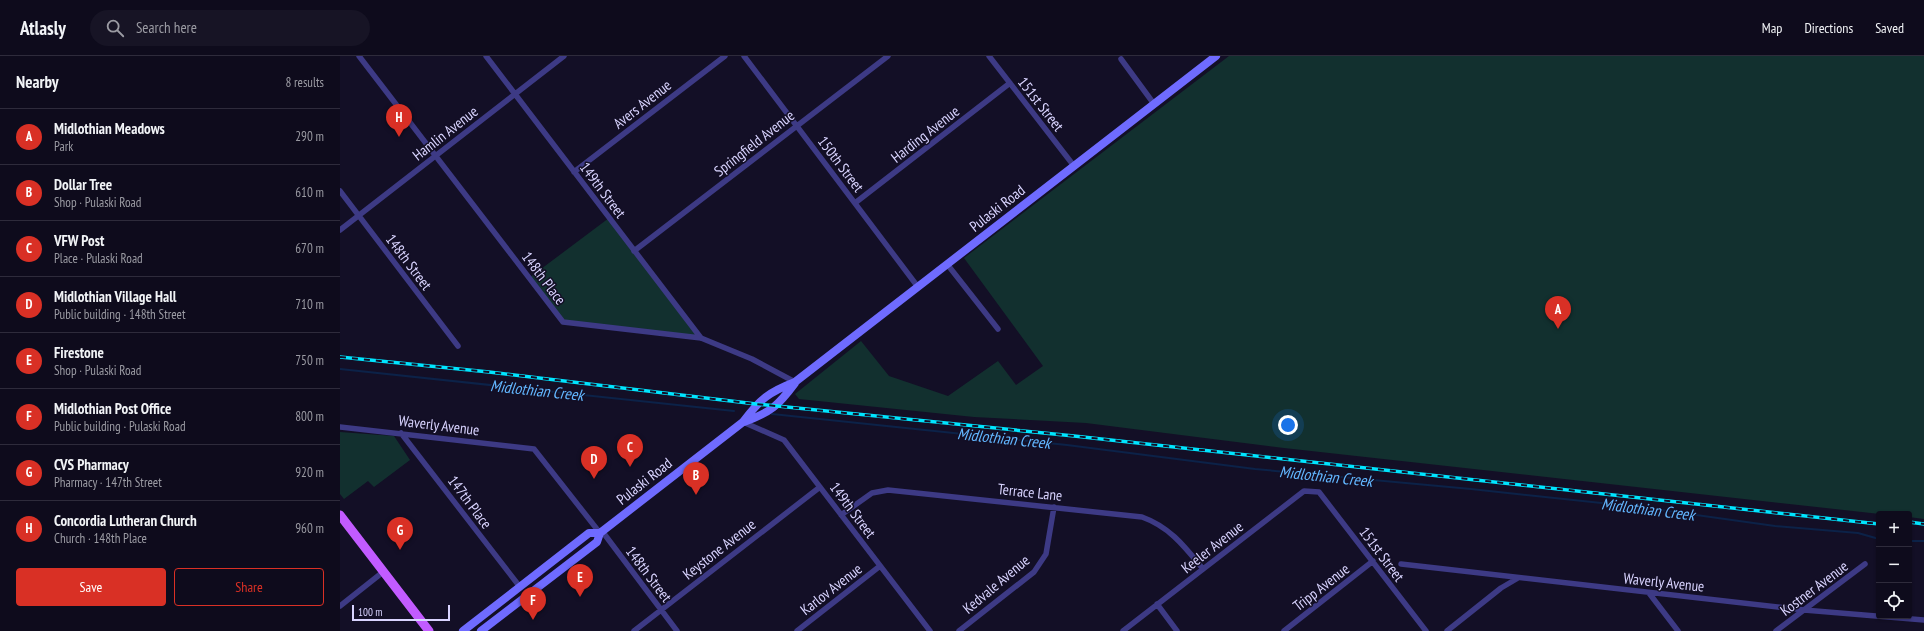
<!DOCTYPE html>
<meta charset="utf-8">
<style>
:root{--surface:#0e0b1c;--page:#171425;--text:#f1f3f6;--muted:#9b9ba3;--line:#2e2b3b;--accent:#d93025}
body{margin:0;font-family:"PT Sans Narrow",sans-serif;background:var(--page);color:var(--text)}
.controls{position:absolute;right:12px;bottom:12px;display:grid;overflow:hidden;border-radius:4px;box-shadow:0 1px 3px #0004}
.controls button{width:36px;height:36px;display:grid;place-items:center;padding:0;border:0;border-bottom:1px solid var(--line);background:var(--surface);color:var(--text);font:20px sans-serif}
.scale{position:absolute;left:12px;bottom:10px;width:98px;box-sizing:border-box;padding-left:4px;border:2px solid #d9d4ff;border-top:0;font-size:11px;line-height:14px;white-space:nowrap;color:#d9d4ff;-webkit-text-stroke:3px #130f26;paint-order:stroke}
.you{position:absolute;left:948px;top:369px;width:14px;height:14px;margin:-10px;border:3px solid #fff;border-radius:50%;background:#1a73e8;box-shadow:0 0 0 6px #1a73e833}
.badge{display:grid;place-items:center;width:26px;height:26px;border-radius:50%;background:var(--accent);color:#fff;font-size:13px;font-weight:700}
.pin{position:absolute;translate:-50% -33px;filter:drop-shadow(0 1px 2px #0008)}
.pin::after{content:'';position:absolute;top:21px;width:14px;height:12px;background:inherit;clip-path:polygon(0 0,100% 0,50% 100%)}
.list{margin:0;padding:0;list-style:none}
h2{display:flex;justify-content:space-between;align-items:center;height:52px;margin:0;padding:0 16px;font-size:17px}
h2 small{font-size:13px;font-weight:400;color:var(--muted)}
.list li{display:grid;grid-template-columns:26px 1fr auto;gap:12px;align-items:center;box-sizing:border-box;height:56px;padding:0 16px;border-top:1px solid var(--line)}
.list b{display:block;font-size:15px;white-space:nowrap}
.list p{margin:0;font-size:13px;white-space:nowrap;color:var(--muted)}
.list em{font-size:13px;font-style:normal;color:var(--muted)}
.actions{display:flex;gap:8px;padding:12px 16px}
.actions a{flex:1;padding:9px 0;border:1px solid var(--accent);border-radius:4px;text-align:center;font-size:14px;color:var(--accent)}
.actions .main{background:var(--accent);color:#fff}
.icon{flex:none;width:22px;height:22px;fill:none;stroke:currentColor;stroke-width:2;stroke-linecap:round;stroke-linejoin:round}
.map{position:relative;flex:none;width:1584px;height:575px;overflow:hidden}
header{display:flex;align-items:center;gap:24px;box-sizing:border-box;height:56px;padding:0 20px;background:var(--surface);border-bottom:1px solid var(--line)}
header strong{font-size:19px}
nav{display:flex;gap:22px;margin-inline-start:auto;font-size:14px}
.search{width:280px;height:36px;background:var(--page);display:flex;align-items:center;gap:10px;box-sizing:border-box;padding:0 14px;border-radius:22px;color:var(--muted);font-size:15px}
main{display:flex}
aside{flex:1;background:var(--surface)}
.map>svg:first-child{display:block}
.green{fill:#12302f}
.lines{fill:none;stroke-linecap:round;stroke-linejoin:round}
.stream{stroke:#0c2248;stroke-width:2}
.street{stroke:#3d3a85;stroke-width:5.5}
.secondary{stroke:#6f6bff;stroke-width:8}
.primary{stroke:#c25bff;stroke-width:9}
.rail-casing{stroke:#00e5ff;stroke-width:3.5}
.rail{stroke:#130f26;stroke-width:2;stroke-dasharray:6;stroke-linecap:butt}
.labels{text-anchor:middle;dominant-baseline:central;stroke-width:3;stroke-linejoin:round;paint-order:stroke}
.street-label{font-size:15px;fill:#d9d4ff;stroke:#130f26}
.water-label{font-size:16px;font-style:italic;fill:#62b6ff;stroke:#130f26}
</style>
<header>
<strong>Atlasly</strong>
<div class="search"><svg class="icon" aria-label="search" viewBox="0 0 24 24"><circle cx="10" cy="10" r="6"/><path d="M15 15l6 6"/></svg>Search here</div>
<nav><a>Map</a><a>Directions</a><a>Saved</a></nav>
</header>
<main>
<aside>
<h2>Nearby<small>8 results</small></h2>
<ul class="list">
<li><span class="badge">A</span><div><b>Midlothian Meadows</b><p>Park</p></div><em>290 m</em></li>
<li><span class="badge">B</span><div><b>Dollar Tree</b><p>Shop · Pulaski Road</p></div><em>610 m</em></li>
<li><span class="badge">C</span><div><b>VFW Post</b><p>Place · Pulaski Road</p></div><em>670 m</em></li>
<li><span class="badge">D</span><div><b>Midlothian Village Hall</b><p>Public building · 148th Street</p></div><em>710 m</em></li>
<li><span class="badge">E</span><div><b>Firestone</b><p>Shop · Pulaski Road</p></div><em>750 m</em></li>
<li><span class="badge">F</span><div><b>Midlothian Post Office</b><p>Public building · Pulaski Road</p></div><em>800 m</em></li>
<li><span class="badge">G</span><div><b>CVS Pharmacy</b><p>Pharmacy · 147th Street</p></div><em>920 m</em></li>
<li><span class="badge">H</span><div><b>Concordia Lutheran Church</b><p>Church · 148th Place</p></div><em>960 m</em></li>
</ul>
<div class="actions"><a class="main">Save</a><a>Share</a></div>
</aside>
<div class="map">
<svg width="1584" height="575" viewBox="0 0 1584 575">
<rect width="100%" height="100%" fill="#130f26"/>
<!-- green -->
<path class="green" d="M 889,0 L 1584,0 L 1584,463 L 1569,461 L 1569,458 L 1540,458 L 944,392 L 746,367 L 634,361 L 459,343 L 455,338 L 521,285 L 549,320 L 608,340 L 658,305 L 676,329 L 703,310 L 624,202 Z
M 269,162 L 361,282 L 223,266 L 189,222 Z
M 0,376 L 54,380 L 70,404 L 34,431 L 28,425 L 4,443 L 0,438 Z"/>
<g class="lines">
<!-- stream -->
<path class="stream" d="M 0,313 L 394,355
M 432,358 L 727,389 L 915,413 L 1131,433 L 1299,451 L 1435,470 L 1518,477 L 1539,483
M 1569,485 L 1584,485"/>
<!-- street -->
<path class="street" d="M 19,0 L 223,266 L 361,282 L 412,303 L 455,326
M 146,0 L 361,282
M 404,0 L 578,231
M 649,0 L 734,110
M 781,3 L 814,48
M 234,116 L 385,0
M 0,135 L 118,290
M 515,147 L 670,27
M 0,174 L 224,0
M 294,195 L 548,0
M 607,208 L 658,273
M 403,366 L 444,384 L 590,575
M 0,371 L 194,393 L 260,477
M 61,377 L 180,531
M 501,459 L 532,437 L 548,434 L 802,461 C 830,471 845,491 863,513
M 262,475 L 337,575
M 1061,508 L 1464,554 L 1584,564
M 1309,537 L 1338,575
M 817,548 L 837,575
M 0,550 L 43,516
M 294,575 L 480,431
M 457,575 L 540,510
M 619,575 L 694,516 L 706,498 L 714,451
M 783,575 L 964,435 L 979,436 L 1086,575
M 944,575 L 1033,505
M 1107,575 L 1161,532 L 1178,522
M 1436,575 L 1525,508"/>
<!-- secondary -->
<path class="secondary" d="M 404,366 C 431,356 438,350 455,327
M 123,575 L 249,477 L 260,477
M 141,575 L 257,486 L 260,477 L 403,366 C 420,343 429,336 455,326 L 876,0"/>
<!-- primary -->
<path class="primary" d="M 0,459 L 89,575"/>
<!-- rail casing -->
<g class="rail-casing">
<path id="rail" d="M 0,301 L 149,316 L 416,348 L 734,380 L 1539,468
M 1569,466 L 1584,468"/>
</g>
<!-- rail -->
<use href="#rail" class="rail"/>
</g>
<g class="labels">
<!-- street labels -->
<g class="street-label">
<text transform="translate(302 48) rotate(-38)">Avers Avenue</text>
<text transform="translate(701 48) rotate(52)">151st Street</text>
<text transform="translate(105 77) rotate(-38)">Hamlin Avenue</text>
<text transform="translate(585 78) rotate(-38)">Harding Avenue</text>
<text transform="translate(414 87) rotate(-38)">Springfield Avenue</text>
<text transform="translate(501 108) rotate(53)">150th Street</text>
<text transform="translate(263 134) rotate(53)">149th Street</text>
<text transform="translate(657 152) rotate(-38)">Pulaski Road</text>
<text transform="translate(69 206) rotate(53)">148th Street</text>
<text transform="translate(204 222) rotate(53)">148th Place</text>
<text transform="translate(99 369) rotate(7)">Waverly Avenue</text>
<text transform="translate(304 425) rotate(-38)">Pulaski Road</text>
<text transform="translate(690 436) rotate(6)">Terrace Lane</text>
<text transform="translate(130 446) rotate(53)">147th Place</text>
<text transform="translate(513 454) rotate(53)">149th Street</text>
<text transform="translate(872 491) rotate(-38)">Keeler Avenue</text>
<text transform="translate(379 493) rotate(-38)">Keystone Avenue</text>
<text transform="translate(1042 498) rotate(53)">151st Street</text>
<text transform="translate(309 518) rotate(53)">148th Street</text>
<text transform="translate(1324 526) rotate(6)">Waverly Avenue</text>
<text transform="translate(656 528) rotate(-40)">Kedvale Avenue</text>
<text transform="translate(981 531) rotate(-38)">Tripp Avenue</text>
<text transform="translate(1474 532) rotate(-37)">Kostner Avenue</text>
<text transform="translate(491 533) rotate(-38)">Karlov Avenue</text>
</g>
<!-- water labels -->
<g class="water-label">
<text transform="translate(197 334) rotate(6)">Midlothian Creek</text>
<text transform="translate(664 382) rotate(6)">Midlothian Creek</text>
<text transform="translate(986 420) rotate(6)">Midlothian Creek</text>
<text transform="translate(1308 453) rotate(7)">Midlothian Creek</text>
</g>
</g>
</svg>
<div class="controls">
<button>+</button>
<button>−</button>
<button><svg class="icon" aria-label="locate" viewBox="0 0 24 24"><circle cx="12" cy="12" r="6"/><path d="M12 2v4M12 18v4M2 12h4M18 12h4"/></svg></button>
</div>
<div class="scale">100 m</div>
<div class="you"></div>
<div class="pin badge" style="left:1218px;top:273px">A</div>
<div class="pin badge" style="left:356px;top:439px">B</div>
<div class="pin badge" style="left:290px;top:411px">C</div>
<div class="pin badge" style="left:254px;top:423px">D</div>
<div class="pin badge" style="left:240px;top:541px">E</div>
<div class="pin badge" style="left:193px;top:564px">F</div>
<div class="pin badge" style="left:60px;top:494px">G</div>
<div class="pin badge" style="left:59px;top:81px">H</div>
</div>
</main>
